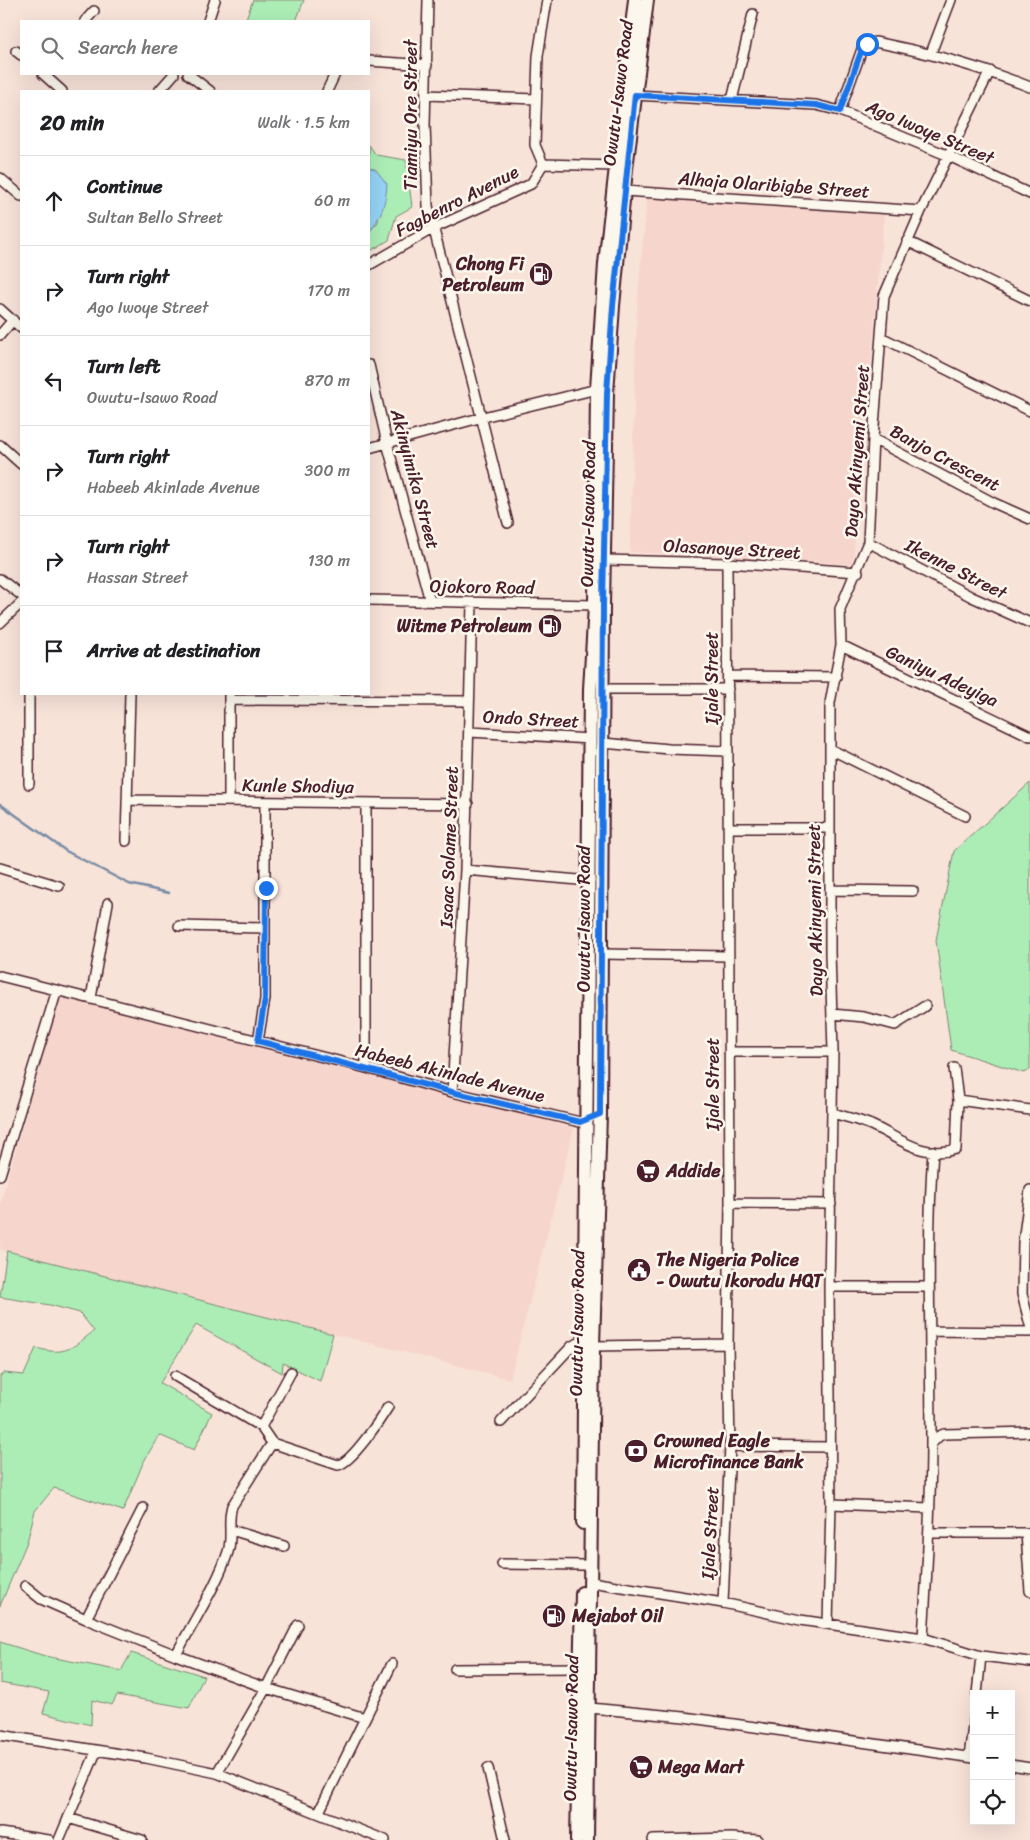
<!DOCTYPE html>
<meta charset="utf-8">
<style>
:root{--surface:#fff;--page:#f2f2f2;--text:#202124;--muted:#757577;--line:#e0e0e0}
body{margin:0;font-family:Sriracha,sans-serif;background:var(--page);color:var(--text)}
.controls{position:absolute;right:15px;bottom:15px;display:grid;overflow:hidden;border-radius:0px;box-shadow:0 5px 20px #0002}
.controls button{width:45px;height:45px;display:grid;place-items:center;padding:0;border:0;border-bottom:1px solid var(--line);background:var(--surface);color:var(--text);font:25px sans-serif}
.stop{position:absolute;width:15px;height:15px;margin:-11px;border:4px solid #1a73e8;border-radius:50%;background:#fff}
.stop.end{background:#1a73e8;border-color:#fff;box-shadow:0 1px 5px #0008}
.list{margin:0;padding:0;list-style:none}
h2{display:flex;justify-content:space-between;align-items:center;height:65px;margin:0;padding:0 20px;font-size:21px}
h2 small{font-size:16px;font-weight:400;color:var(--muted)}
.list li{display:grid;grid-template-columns:32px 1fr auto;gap:15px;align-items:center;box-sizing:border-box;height:90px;padding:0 20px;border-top:1px solid var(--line)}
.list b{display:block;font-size:19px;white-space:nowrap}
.list p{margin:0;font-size:16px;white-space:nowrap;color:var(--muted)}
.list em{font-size:16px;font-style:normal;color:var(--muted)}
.icon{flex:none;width:28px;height:28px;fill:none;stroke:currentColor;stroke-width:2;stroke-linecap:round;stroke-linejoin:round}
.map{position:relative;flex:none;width:1030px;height:1840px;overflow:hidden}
.search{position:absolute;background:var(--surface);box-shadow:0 5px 20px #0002;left:20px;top:20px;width:350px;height:55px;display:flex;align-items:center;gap:12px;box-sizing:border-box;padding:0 18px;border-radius:0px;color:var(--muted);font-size:19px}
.panel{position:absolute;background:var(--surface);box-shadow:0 5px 20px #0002;left:20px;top:90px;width:350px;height:605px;border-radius:0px}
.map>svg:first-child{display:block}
.built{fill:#f6d5cc}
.green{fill:#acedb6;stroke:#7b8670}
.water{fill:#95d3f6;stroke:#778ba5}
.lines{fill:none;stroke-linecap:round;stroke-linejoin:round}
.stream{stroke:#778ba5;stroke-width:2.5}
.street-casing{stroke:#4a1f2b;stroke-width:12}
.secondary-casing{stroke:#4a1f2b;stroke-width:16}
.street{stroke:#fbf7ec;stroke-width:9}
.secondary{stroke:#fbf7ec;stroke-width:12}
.route{stroke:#1a73e8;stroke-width:6}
.labels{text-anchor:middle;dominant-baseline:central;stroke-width:5;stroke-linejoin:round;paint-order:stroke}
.street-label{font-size:18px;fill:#4a1f2b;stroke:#fbf7ec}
.poi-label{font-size:18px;font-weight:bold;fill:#4a1f2b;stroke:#fbf7ec;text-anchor:start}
</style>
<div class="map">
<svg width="1030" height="1840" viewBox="0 0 1030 1840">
<rect width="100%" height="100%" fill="#f8e3d9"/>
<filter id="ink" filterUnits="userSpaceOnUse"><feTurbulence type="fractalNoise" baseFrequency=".02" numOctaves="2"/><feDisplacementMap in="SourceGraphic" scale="10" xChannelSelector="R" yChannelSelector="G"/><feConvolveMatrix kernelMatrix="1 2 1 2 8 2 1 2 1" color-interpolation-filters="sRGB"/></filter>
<g filter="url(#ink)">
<!-- built -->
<path class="built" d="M 647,197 L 884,214 L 853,564 L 630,552 L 637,307 Z
M 60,997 L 574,1128 L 510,1379 L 0,1249 L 0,1204 Z"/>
<!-- green -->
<path class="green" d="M 253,0 L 304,0 L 296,21 L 245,21 Z
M 369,145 L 376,155 L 406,160 L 412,207 L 396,216 L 389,240 L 369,252 L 369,232 L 378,222 L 376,170 L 369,167 Z
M 1030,783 L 1030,1070 L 1024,1073 L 951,1050 L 936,940 L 954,851 Z
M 7,1251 L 333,1334 L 320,1381 L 283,1363 L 282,1373 L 196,1325 L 160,1383 L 212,1413 L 194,1450 L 159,1435 L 143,1463 L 123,1511 L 54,1488 L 35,1511 L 27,1542 L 0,1606 L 0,1376 L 4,1373 L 24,1375 L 36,1348 C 65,1356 71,1349 94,1331 L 80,1313 L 50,1305 L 0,1297 Z
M 0,1642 L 45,1656 L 121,1671 L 131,1653 L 204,1676 L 189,1708 L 117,1695 L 112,1705 L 92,1700 L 91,1725 L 43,1713 L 49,1692 L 0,1683 Z"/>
<!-- water -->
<path class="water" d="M 369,167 L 376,170 L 387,184 C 386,203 381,218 369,232 Z"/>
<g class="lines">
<!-- stream -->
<path class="stream" d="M 0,804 L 66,851 L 129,884 L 169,893"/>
<!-- street casing -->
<g class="street-casing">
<path id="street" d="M 428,0 L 425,125 L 428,206 L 508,523
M 85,21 L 94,11
M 208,21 L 215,0
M 16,51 L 21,55
M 931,53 L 951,0
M 369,61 L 427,65
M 43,74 L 62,91
M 188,74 L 210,91
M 159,91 L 174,74
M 327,91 L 335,74
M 426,95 L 536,99
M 635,95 L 816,105 L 840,111 L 949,156 L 1030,194
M 732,100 L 753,14
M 840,111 L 862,49 L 867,44 L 875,42 C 932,53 977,66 1030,87
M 543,164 L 535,145 L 538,56 L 547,0
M 0,178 L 21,196
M 625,191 L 921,211
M 907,241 L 1030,301
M 369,265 L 432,229 L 531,184 L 543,164 L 615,166
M 0,309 L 21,328
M 0,335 L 13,320
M 881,337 L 1030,411
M 369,365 L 387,443 L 430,601
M 873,439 L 994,503 L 1030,519
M 0,445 L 21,464
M 369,448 L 483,417 L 597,389
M 868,542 L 972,597 L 1030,623
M 604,560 L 727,563 L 858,572
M 0,579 L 21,595
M 369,600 L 595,605
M 0,623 L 21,603
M 841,645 L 1030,736
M 728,676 L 836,677
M 604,689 L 728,689
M 29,694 L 29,784
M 229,700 L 469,701
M 470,732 L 590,739
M 603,743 L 669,749 L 728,751
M 830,749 L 965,816
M 128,800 L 468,804
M 229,801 L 229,694
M 366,803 L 366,1068
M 728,828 L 830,828
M 126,841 L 130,694
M 0,868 L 59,886
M 465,870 L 590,881
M 830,890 L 913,891
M 179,926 L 265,928
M 602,954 L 727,956
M 0,976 L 366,1068 L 452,1092 L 580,1122 L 590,1118
M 91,998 L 108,903
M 832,1014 L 864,1017 L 895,1025 L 925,1006
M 258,1041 L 265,999 L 265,802
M 730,1052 L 833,1052
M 954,1068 L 958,1100
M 452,1092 L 465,870 L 472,603
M 833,1113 C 845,1117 859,1120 871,1125 C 898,1137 923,1160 956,1149 L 958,1100 L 1030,1110
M 0,1175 L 57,990
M 1030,1190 L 1023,1242 L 1022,1294 L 1030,1325
M 730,1203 L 831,1204
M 829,1287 L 928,1287
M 930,1331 L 1030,1332
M 593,1346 L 728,1344
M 175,1376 L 261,1427 L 272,1443 L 338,1465 C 352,1462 380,1420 388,1407
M 501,1422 L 572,1346 L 579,1343 L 583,1344
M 261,1427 L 291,1372
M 931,1444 L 939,1436 L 944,1434 L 1030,1432
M 730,1446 L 829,1447
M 831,1504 L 929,1508
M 231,1530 L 284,1546
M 930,1533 L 1030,1533
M 1026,1533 L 1030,1591
M 502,1564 L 583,1565
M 591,1582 L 723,1603 L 800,1620 L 923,1638 L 981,1656 L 1030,1662
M 25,1586 L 41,1599 L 86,1619 L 176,1655 L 266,1688 L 365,1718 L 319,1812
M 723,1603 L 730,1446 L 728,1344 L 730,1203 L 727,563
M 86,1619 L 143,1508
M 828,1624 L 831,1504 L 829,1287 L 833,1052 L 830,952 L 830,703 L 841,645 L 840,609 L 868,542 L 873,439 L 884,296 L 921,211 L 990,71
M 923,1638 C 927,1573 931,1508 931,1442 C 931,1345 926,1249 933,1151
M 176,1655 C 193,1621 216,1588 228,1552 C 233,1536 227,1521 232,1506 L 272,1443
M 455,1669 L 580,1668
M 977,1694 L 981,1656
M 590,1708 L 684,1717 L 974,1758
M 365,1718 L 392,1664
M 0,1735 L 146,1758 L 217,1773 L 385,1840
M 969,1757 L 974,1718
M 1011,1765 L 1030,1768
M 488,1768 L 505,1840
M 217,1773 L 266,1688 L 298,1625
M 68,1818 L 142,1840
M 0,1833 L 49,1840
M 59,1840 L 96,1752
M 653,1840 L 732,1838 L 758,1840"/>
</g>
<!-- secondary casing -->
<g class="secondary-casing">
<path id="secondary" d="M 583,1523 L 590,689 L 595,605 L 597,389 L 605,264 L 635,0
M 577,1840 L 582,1593
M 587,1840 L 593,1346 L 600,1114 L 603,605 L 607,393 L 613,306 L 626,169 L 647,0"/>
</g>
<!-- street -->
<use href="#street" class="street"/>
<!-- secondary -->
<use href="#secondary" class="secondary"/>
</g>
</g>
<g class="lines" filter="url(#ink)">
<!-- route -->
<path class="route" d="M 266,888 L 265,999 L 258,1041 L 452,1092 L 580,1122 L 600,1114 L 603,605 L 607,393 L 613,306 L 635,95 L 816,105 L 840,111 L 862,49 L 867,44"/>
</g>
<!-- icons -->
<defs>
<g id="fuel-disc" transform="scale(1.25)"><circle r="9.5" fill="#4a1f2b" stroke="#fbf7ec"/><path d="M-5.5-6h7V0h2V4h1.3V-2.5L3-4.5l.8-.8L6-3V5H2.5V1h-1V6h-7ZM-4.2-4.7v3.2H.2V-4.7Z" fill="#fff"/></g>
<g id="supermarket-disc" transform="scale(1.25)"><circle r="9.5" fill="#4a1f2b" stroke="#fbf7ec"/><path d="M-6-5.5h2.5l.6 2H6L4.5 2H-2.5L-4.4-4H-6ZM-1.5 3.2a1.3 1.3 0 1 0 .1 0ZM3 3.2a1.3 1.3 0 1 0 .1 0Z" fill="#fff"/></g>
<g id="civic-disc" transform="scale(1.25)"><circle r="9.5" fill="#4a1f2b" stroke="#fbf7ec"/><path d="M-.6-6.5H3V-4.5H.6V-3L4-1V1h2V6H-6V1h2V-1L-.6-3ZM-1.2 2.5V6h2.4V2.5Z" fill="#fff"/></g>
<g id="bank-disc" transform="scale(1.25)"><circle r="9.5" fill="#4a1f2b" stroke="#fbf7ec"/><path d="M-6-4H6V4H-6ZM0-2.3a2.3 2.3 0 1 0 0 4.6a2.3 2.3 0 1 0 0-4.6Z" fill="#fff"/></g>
</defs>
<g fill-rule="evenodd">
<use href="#fuel-disc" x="541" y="274"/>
<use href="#fuel-disc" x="550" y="626"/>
<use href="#supermarket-disc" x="648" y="1171"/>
<use href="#civic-disc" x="639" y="1270"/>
<use href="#bank-disc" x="636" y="1451"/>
<use href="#fuel-disc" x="554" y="1616"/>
<use href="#supermarket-disc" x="641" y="1767"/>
</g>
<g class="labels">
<!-- street labels -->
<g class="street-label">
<text transform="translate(618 93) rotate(-83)">Owutu-Isawo Road</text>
<text transform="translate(411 115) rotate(-90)">Tiamiyu Ore Street</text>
<text transform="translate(930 132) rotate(23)">Ago Iwoye Street</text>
<text transform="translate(774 185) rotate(4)">Alhaja Olaribigbe Street</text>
<text transform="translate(457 201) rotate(-27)">Fagbenro Avenue</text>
<text transform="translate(857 451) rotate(-86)">Dayo Akinyemi Street</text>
<text transform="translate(945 458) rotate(28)">Banjo Crescent</text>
<text transform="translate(415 479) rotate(75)">Akinyimika Street</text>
<text transform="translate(588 514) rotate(-89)">Owutu-Isawo Road</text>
<text transform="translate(732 549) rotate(3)">Olasanoye Street</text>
<text transform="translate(956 569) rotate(27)">Ikenne Street</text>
<text transform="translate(482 587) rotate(1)">Ojokoro Road</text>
<text transform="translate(942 676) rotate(25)">Ganiyu Adeyiga</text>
<text transform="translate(712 678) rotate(-90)">Ijale Street</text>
<text transform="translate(531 719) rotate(3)">Ondo Street</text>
<text transform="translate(298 786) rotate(1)">Kunle Shodiya</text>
<text transform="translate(449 847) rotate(-88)">Isaac Solame Street</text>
<text transform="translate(815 910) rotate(-91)">Dayo Akinyemi Street</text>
<text transform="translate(584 919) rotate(-90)">Owutu-Isawo Road</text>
<text transform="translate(450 1073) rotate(14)">Habeeb Akinlade Avenue</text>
<text transform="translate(713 1084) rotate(-90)">Ijale Street</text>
<text transform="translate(577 1323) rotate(-89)">Owutu-Isawo Road</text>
<text transform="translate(710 1533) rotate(-87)">Ijale Street</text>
<text transform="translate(571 1728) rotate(-89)">Owutu-Isawo Road</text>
</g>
<!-- poi labels -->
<g class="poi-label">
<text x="524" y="264" text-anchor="end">Chong Fi<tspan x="524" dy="21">Petroleum</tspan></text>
<text x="532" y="626" text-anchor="end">Witme Petroleum</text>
<text x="666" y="1171">Addide</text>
<text x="656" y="1260">The Nigeria Police<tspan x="656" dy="21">- Owutu Ikorodu HQT</tspan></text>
<text x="654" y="1441">Crowned Eagle<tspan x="654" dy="21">Microfinance Bank</tspan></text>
<text x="572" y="1616">Mejabot Oil</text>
<text x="658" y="1767">Mega Mart</text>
</g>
</g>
</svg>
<div class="controls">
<button>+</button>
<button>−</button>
<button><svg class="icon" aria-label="locate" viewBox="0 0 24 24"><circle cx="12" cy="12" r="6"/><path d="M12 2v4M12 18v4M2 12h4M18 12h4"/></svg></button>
</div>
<div class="stop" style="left:867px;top:44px"></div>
<div class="stop end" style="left:266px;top:888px"></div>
<div class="search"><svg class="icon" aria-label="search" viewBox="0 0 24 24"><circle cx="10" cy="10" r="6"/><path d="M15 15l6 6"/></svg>Search here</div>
<section class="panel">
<h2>20 min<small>Walk · 1.5 km</small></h2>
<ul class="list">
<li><svg class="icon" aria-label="ahead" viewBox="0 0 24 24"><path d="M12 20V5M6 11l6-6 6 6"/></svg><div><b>Continue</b><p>Sultan Bello Street</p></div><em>60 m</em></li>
<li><svg class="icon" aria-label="right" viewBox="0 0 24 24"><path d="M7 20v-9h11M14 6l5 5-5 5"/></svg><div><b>Turn right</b><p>Ago Iwoye Street</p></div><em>170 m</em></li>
<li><svg class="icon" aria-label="left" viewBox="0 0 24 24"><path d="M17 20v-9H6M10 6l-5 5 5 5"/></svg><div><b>Turn left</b><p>Owutu-Isawo Road</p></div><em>870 m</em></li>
<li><svg class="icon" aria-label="right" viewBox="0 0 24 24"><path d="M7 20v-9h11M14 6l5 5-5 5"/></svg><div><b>Turn right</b><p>Habeeb Akinlade Avenue</p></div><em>300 m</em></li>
<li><svg class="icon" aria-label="right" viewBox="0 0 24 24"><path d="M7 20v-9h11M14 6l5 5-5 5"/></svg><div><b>Turn right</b><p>Hassan Street</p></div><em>130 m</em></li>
<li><svg class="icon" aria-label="arrive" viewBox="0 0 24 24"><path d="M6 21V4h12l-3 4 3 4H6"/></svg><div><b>Arrive at destination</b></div></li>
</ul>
</section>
</div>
